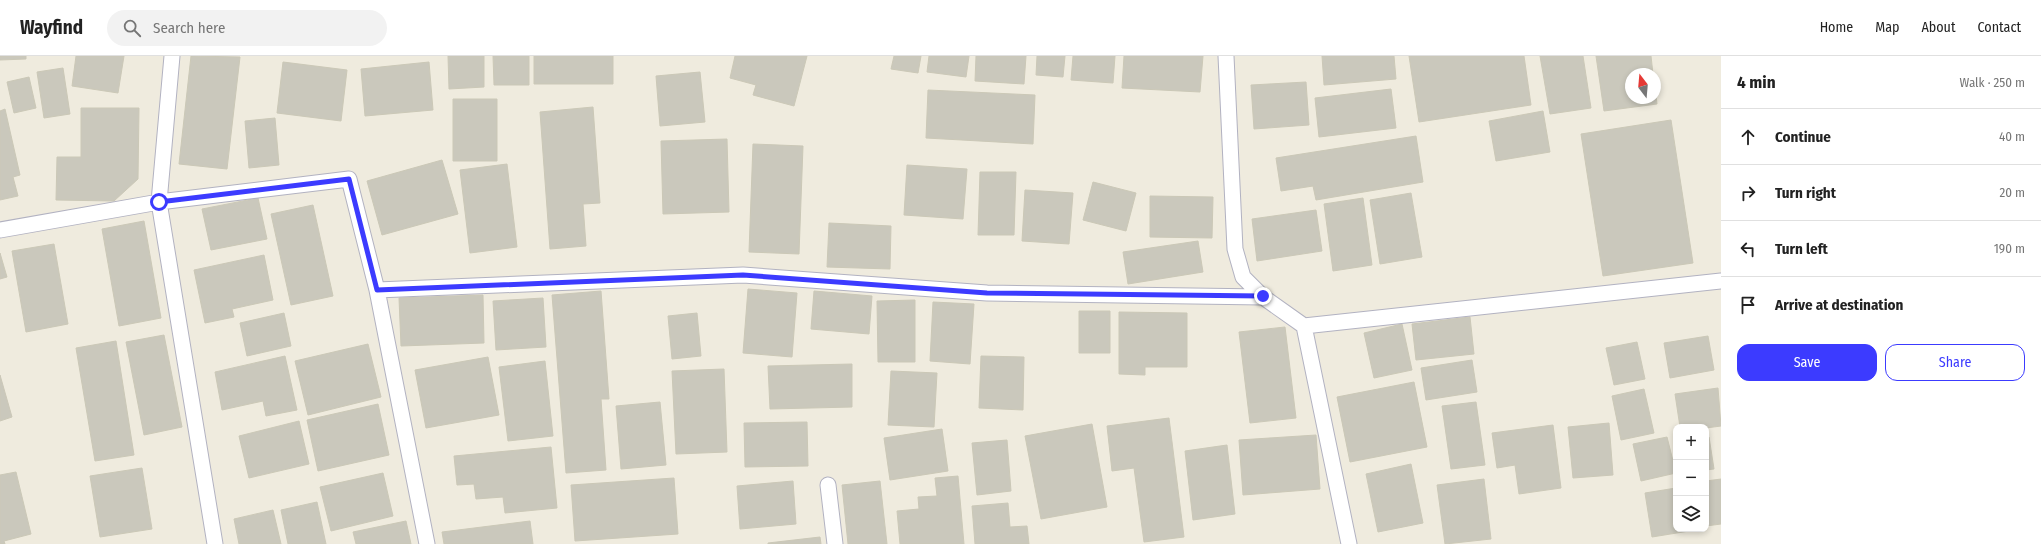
<!DOCTYPE html>
<meta charset="utf-8">
<style>
:root{--surface:#fff;--page:#f2f2f2;--text:#222;--muted:#767676;--line:#e0e0e0;--accent:#3c3bff}
body{margin:0;font-family:"Fira Sans Condensed",sans-serif;background:var(--page);color:var(--text)}
.controls{position:absolute;right:12px;bottom:12px;display:grid;overflow:hidden;border-radius:8px;box-shadow:0 2px 6px #0003}
.controls button{width:36px;height:36px;display:grid;place-items:center;padding:0;border:0;border-bottom:1px solid var(--line);background:var(--surface);color:var(--text);font:20px sans-serif}
.compass{position:absolute;left:1625px;top:12px;width:36px;height:36px;border-radius:50%;background:var(--surface);box-shadow:0 2px 6px #0003;rotate:344deg}
.stop{position:absolute;width:12px;height:12px;margin:-9px;border:3px solid #3c3bff;border-radius:50%;background:#fff}
.stop.end{background:#3c3bff;border-color:#fff;box-shadow:0 1px 4px #0008}
.list{margin:0;padding:0;list-style:none}
h2{display:flex;justify-content:space-between;align-items:center;height:52px;margin:0;padding:0 16px;font-size:17px}
h2 small{font-size:13px;font-weight:400;color:var(--muted)}
.list li{display:grid;grid-template-columns:26px 1fr auto;gap:12px;align-items:center;box-sizing:border-box;height:56px;padding:0 16px;border-top:1px solid var(--line)}
.list b{display:block;font-size:15px;white-space:nowrap}
.list em{font-size:13px;font-style:normal;color:var(--muted)}
.actions{display:flex;gap:8px;padding:12px 16px}
.actions a{flex:1;padding:9px 0;border:1px solid var(--accent);border-radius:12px;text-align:center;font-size:14px;color:var(--accent)}
.actions .main{background:var(--accent);color:#fff}
.icon{flex:none;width:22px;height:22px;fill:none;stroke:currentColor;stroke-width:2;stroke-linecap:round;stroke-linejoin:round}
.map{position:relative;flex:none;width:1721px;height:488px;overflow:hidden}
header{display:flex;align-items:center;gap:24px;box-sizing:border-box;height:56px;padding:0 20px;background:var(--surface);border-bottom:1px solid var(--line)}
header strong{font-size:19px}
nav{display:flex;gap:22px;margin-inline-start:auto;font-size:14px}
.search{width:280px;height:36px;background:var(--page);display:flex;align-items:center;gap:10px;box-sizing:border-box;padding:0 14px;border-radius:22px;color:var(--muted);font-size:15px}
main{display:flex}
aside{flex:1;background:var(--surface)}
.map>svg:first-child{display:block}
.building{fill:#cac8bc;stroke:#cbc8b7}
.lines{fill:none;stroke-linecap:round;stroke-linejoin:round}
.lane-casing{stroke:#b2b2c1;stroke-width:17}
.lane{stroke:#fff;stroke-width:15}
.route{stroke:#3c3bff;stroke-width:5}
</style>
<header>
<strong>Wayfind</strong>
<div class="search"><svg class="icon" aria-label="search" viewBox="0 0 24 24"><circle cx="10" cy="10" r="6"/><path d="M15 15l6 6"/></svg>Search here</div>
<nav><a>Home</a><a>Map</a><a>About</a><a>Contact</a></nav>
</header>
<main>
<div class="map">
<svg width="1721" height="488" viewBox="0 0 1721 488">
<rect width="100%" height="100%" fill="#efebde"/>
<!-- building -->
<path class="building" d="M 0,0 L 26,0 L 26,3 L 0,4 Z
M 76,0 L 124,0 L 118,37 L 72,30 Z
M 191,0 L 240,1 L 227,113 L 179,108 Z
M 448,0 L 484,0 L 484,31 L 449,33 Z
M 493,0 L 529,0 L 529,29 L 494,29 Z
M 534,0 L 613,0 L 613,28 L 534,28 Z
M 735,0 L 807,0 L 794,50 L 753,39 L 756,29 L 730,22 Z
M 894,0 L 921,0 L 918,17 L 891,13 Z
M 929,0 L 969,0 L 966,21 L 927,16 Z
M 976,0 L 1026,0 L 1024,28 L 975,25 Z
M 1037,0 L 1065,0 L 1063,21 L 1036,19 Z
M 1073,0 L 1115,0 L 1113,27 L 1071,24 Z
M 1124,0 L 1203,0 L 1200,36 L 1122,32 Z
M 1322,0 L 1394,0 L 1396,23 L 1324,29 Z
M 1409,0 L 1524,0 L 1531,49 L 1419,66 Z
M 1540,0 L 1583,0 L 1591,52 L 1550,58 Z
M 1596,0 L 1651,0 L 1653,18 L 1631,18 L 1631,42 L 1655,42 L 1655,30 L 1657,48 L 1604,55 Z
M 283,6 L 347,14 L 341,65 L 277,57 Z
M 429,6 L 433,54 L 365,60 L 361,13 Z
M 63,12 L 70,58 L 44,62 L 37,16 Z
M 700,16 L 705,66 L 660,70 L 656,20 Z
M 29,21 L 36,52 L 14,57 L 7,26 Z
M 1306,26 L 1309,69 L 1254,73 L 1251,29 Z
M 1391,33 L 1396,72 L 1319,81 L 1315,42 Z
M 928,34 L 1035,39 L 1033,88 L 926,82 Z
M 453,43 L 497,43 L 497,105 L 453,105 Z
M 593,51 L 600,147 L 583,148 L 586,190 L 550,193 L 540,56 Z
M 81,52 L 139,52 L 138,123 L 114,145 L 56,144 L 57,101 L 81,101 Z
M 5,53 L 20,119 L 13,121 L 18,140 L 0,144 L 0,55 Z
M 1543,55 L 1550,96 L 1496,105 L 1489,65 Z
M 275,62 L 279,109 L 249,112 L 245,65 Z
M 1671,64 L 1693,207 L 1603,220 L 1581,78 Z
M 1416,80 L 1423,126 L 1316,144 L 1313,130 L 1281,135 L 1276,102 Z
M 727,83 L 729,156 L 663,158 L 661,85 Z
M 753,88 L 803,90 L 799,198 L 749,196 Z
M 442,104 L 458,158 L 382,179 L 367,125 Z
M 507,108 L 517,191 L 470,197 L 460,114 Z
M 907,109 L 967,113 L 963,163 L 904,159 Z
M 980,116 L 1016,116 L 1014,179 L 978,179 Z
M 1093,126 L 1136,137 L 1126,175 L 1083,164 Z
M 1025,134 L 1073,137 L 1069,188 L 1022,185 Z
M 1411,137 L 1422,201 L 1380,208 L 1370,144 Z
M 1150,140 L 1213,141 L 1212,182 L 1150,181 Z
M 258,142 L 267,183 L 211,194 L 202,153 Z
M 1363,142 L 1372,209 L 1333,215 L 1324,148 Z
M 313,149 L 333,240 L 291,249 L 271,158 Z
M 1316,154 L 1322,195 L 1257,205 L 1252,163 Z
M 144,165 L 161,262 L 119,270 L 102,173 Z
M 829,167 L 891,170 L 890,213 L 827,211 Z
M 1198,185 L 1203,216 L 1128,228 L 1123,196 Z
M 54,188 L 68,268 L 26,276 L 12,195 Z
M 0,197 L 7,221 L 0,223 Z
M 264,199 L 273,244 L 232,253 L 234,261 L 205,267 L 194,214 Z
M 748,233 L 797,237 L 792,301 L 743,297 Z
M 601,235 L 609,343 L 601,343 L 606,414 L 566,417 L 552,239 Z
M 814,235 L 872,240 L 869,278 L 811,273 Z
M 483,239 L 484,287 L 401,290 L 399,242 Z
M 543,242 L 546,291 L 496,294 L 493,245 Z
M 915,244 L 915,306 L 878,306 L 877,245 Z
M 933,246 L 974,248 L 970,308 L 930,305 Z
M 1079,255 L 1110,255 L 1110,297 L 1079,297 Z
M 1119,256 L 1187,257 L 1187,311 L 1145,311 L 1145,319 L 1119,318 Z
M 284,257 L 291,290 L 247,300 L 240,267 Z
M 697,257 L 701,300 L 672,303 L 668,260 Z
M 1470,261 L 1474,298 L 1416,304 L 1412,268 Z
M 1402,268 L 1412,314 L 1374,322 L 1364,277 Z
M 1285,271 L 1296,362 L 1250,367 L 1239,276 Z
M 164,279 L 182,371 L 144,379 L 126,286 Z
M 1708,280 L 1714,314 L 1670,322 L 1664,287 Z
M 116,285 L 134,399 L 95,405 L 76,292 Z
M 1637,286 L 1645,323 L 1614,329 L 1606,292 Z
M 368,288 L 381,341 L 308,359 L 295,305 Z
M 285,300 L 297,354 L 266,360 L 263,345 L 222,354 L 215,316 Z
M 981,300 L 1024,301 L 1023,354 L 979,352 Z
M 488,301 L 499,359 L 426,372 L 415,314 Z
M 1472,304 L 1477,336 L 1426,344 L 1421,312 Z
M 545,305 L 553,380 L 508,385 L 499,311 Z
M 852,308 L 852,351 L 770,353 L 768,310 Z
M 724,313 L 727,396 L 676,398 L 672,315 Z
M 891,315 L 937,317 L 934,371 L 888,369 Z
M 0,319 L 12,361 L 0,365 Z
M 1414,326 L 1427,391 L 1350,406 L 1337,341 Z
M 1718,332 L 1721,370 L 1706,372 L 1680,371 L 1675,338 Z
M 1644,333 L 1654,377 L 1621,384 L 1612,340 Z
M 660,346 L 666,409 L 621,413 L 616,350 Z
M 1476,346 L 1485,409 L 1451,413 L 1442,350 Z
M 378,348 L 389,399 L 318,415 L 307,364 Z
M 1169,362 L 1184,481 L 1144,486 L 1134,412 L 1112,415 L 1107,370 Z
M 299,365 L 309,408 L 249,422 L 239,380 Z
M 807,366 L 808,410 L 745,411 L 744,367 Z
M 1609,367 L 1613,419 L 1573,422 L 1568,371 Z
M 1092,368 L 1107,451 L 1041,463 L 1025,380 Z
M 1553,369 L 1561,432 L 1519,438 L 1515,409 L 1497,412 L 1492,377 Z
M 942,373 L 948,415 L 890,424 L 884,382 Z
M 1316,379 L 1320,433 L 1243,439 L 1239,384 Z
M 1667,381 L 1676,417 L 1641,425 L 1633,388 Z
M 1709,381 L 1714,413 L 1706,414 L 1706,382 Z
M 1007,384 L 1011,435 L 977,439 L 972,387 Z
M 1227,389 L 1235,458 L 1193,464 L 1185,395 Z
M 551,391 L 557,452 L 505,457 L 503,441 L 476,443 L 474,428 L 457,429 L 454,400 Z
M 1411,408 L 1423,467 L 1378,476 L 1366,418 Z
M 142,412 L 152,473 L 100,481 L 90,420 Z
M 16,416 L 31,478 L 4,485 L 5,488 L 0,488 L 0,419 Z
M 383,417 L 393,460 L 331,475 L 320,431 Z
M 958,420 L 964,488 L 900,488 L 897,455 L 919,453 L 918,441 L 937,440 L 935,422 Z
M 674,422 L 678,478 L 575,485 L 571,429 Z
M 1484,423 L 1491,483 L 1445,488 L 1437,429 Z
M 1721,423 L 1721,468 L 1706,470 L 1706,425 Z
M 793,425 L 796,468 L 740,473 L 737,430 Z
M 880,425 L 887,488 L 848,488 L 842,429 Z
M 1676,432 L 1676,473 L 1689,473 L 1689,475 L 1652,481 L 1645,437 Z
M 317,446 L 326,488 L 288,488 L 281,454 Z
M 1008,447 L 1010,471 L 1027,470 L 1029,488 L 975,488 L 972,450 Z
M 273,454 L 281,488 L 239,488 L 234,463 Z
M 406,465 L 411,488 L 356,488 L 353,476 Z
M 530,465 L 533,488 L 444,488 L 442,476 Z
M 820,481 L 821,488 L 768,488 L 768,487 Z"/>
<g class="lines">
<!-- lane casing -->
<g class="lane-casing">
<path id="lane" d="M 172,0 L 159,146 L 215,488
M 1226,0 L 1235,193 L 1243,221 L 1263,241 L 1304,270 L 1349,488
M 0,174 L 159,146 L 349,123 L 377,234 L 743,219 L 987,237 L 1263,241
M 377,234 L 427,488
M 1304,270 L 1721,225
M 828,429 L 835,488"/>
</g>
<!-- lane -->
<use href="#lane" class="lane"/>
</g>
<g class="lines">
<!-- route -->
<path class="route" d="M 159,146 L 349,123 L 377,234 L 743,219 L 987,237 L 1263,240"/>
</g>
</svg>
<div class="controls">
<button>+</button>
<button>−</button>
<button><svg class="icon" aria-label="layers" viewBox="0 0 24 24"><path d="M12 4l9 5-9 5-9-5zM3 14l9 5 9-5"/></svg></button>
</div>
<svg class="compass" viewBox="-18 -18 36 36"><path d="M0-13l5 13h-10z" fill="#e53935"/><path d="M0 13l5-13h-10z" fill="#767676"/></svg>
<div class="stop" style="left:159px;top:146px"></div>
<div class="stop end" style="left:1263px;top:240px"></div>
</div>
<aside>
<h2>4 min<small>Walk · 250 m</small></h2>
<ul class="list">
<li><svg class="icon" aria-label="ahead" viewBox="0 0 24 24"><path d="M12 20V5M6 11l6-6 6 6"/></svg><div><b>Continue</b></div><em>40 m</em></li>
<li><svg class="icon" aria-label="right" viewBox="0 0 24 24"><path d="M7 20v-9h11M14 6l5 5-5 5"/></svg><div><b>Turn right</b></div><em>20 m</em></li>
<li><svg class="icon" aria-label="left" viewBox="0 0 24 24"><path d="M17 20v-9H6M10 6l-5 5 5 5"/></svg><div><b>Turn left</b></div><em>190 m</em></li>
<li><svg class="icon" aria-label="arrive" viewBox="0 0 24 24"><path d="M6 21V4h12l-3 4 3 4H6"/></svg><div><b>Arrive at destination</b></div></li>
</ul>
<div class="actions"><a class="main">Save</a><a>Share</a></div>
</aside>
</main>
